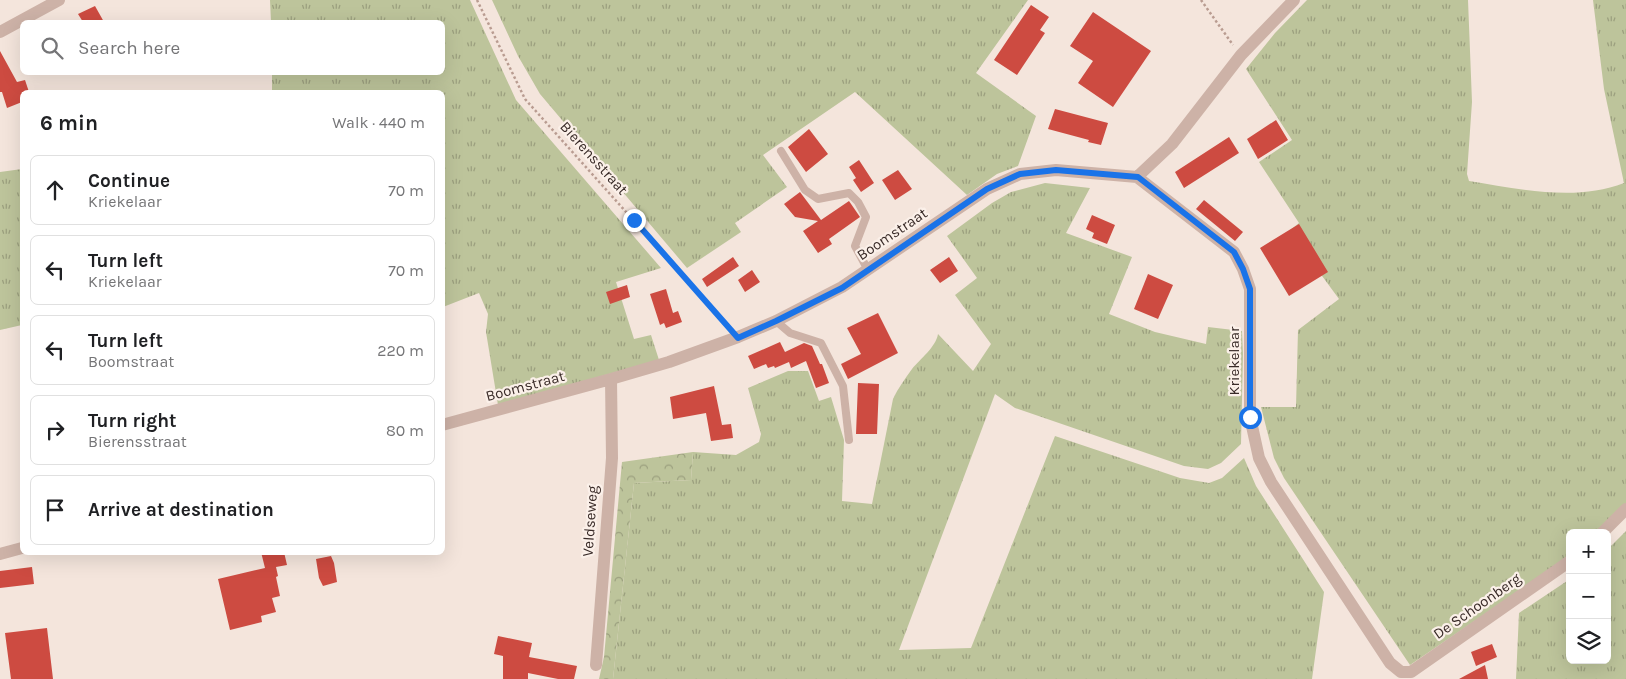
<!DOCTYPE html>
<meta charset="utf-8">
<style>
:root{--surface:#fff;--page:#f2f2f2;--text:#202124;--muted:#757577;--line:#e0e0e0}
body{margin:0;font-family:Karla,sans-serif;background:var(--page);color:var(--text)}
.controls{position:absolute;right:15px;bottom:15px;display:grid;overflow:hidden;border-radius:8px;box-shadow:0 5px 20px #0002}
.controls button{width:45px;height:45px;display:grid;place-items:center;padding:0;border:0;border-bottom:1px solid var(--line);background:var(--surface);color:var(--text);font:25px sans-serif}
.stop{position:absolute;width:15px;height:15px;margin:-11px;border:4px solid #1a73e8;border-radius:50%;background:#fff}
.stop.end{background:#1a73e8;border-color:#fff;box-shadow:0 1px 5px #0008}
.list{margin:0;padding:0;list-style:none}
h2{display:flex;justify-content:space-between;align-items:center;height:65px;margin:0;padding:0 20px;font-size:21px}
h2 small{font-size:16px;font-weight:400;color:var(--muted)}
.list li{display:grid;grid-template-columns:32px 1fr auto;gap:15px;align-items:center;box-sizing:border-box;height:70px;margin:0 10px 10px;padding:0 10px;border:1px solid var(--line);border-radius:8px}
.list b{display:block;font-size:19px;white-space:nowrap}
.list p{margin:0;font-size:16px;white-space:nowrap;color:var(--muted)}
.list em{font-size:16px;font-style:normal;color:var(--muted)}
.icon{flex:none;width:28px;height:28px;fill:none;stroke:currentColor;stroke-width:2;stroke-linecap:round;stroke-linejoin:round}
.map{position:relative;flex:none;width:1626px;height:679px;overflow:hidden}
.search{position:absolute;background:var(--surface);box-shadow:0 5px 20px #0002;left:20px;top:20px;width:425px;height:55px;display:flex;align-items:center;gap:12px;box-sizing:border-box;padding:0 18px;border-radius:8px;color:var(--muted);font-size:19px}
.panel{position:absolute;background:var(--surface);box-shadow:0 5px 20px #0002;left:20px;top:90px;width:425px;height:465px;border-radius:8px}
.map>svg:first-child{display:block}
.grass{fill:url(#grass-tufts)}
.forest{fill:url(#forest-crowns)}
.building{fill:#cd4b41}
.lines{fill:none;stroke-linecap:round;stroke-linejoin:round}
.path{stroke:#b99c91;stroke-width:2.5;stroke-dasharray:2.5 2.5;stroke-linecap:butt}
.service{stroke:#cdb2a7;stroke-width:8}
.minor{stroke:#cdb2a7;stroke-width:12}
.tertiary{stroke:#cdb2a7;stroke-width:12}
.route{stroke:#1a73e8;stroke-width:6}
.labels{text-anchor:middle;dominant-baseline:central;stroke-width:4.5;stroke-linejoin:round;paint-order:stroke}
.street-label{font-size:15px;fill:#392b28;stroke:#fbf0e9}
</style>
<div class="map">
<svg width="1626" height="679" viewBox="0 0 1626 679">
<defs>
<pattern id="grass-tufts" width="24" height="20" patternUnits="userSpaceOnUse" patternTransform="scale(1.25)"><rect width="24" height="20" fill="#bdc49b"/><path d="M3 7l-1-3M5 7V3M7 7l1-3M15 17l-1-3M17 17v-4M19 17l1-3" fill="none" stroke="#9b9f7e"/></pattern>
<pattern id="forest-crowns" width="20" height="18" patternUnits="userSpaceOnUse" patternTransform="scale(1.25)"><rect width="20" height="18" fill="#bdc49b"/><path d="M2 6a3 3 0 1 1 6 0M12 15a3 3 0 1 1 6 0" fill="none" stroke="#9b9f7e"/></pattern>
</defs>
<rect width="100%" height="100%" fill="#f4e5dc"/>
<!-- grass -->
<path class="grass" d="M 270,0 L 470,0 L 516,100 L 661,268 L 616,282 L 634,339 L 651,335 L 659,360 L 498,405 L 486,332 L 488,314 L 479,293 L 443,307 L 442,92 L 272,92 L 272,73 L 442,72 L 442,22 L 271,22 Z
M 492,0 L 1028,0 L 976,73 L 1036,116 L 1018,166 L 997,174 L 967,195 L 855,92 L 763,155 L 787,187 L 735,223 L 741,232 L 687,268 L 540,94 L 518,56 Z
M 1307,0 L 1468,0 L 1472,102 L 1467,174 L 1469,181 C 1519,189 1576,202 1624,183 L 1604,89 L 1593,0 L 1626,0 L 1626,504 L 1598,533 L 1570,533 L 1570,556 L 1410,665 L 1284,478 L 1274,458 L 1261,407 L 1296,407 L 1298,330 L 1339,299 L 1289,231 L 1299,223 L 1259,162 L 1292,140 L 1246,69 L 1275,33 Z
M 22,169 L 22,325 L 0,330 L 0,172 Z
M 1045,183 L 1090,188 L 1066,233 L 1132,257 L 1109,314 L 1155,332 L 1206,344 L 1208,327 L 1242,331 L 1243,354 L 1241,444 L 1221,463 L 1208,469 L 1184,466 L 1015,408 L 995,394 L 899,650 L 971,648 L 1055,436 L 1180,478 L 1209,483 L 1222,478 L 1244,458 L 1256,486 L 1324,592 L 1312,679 L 613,679 L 634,483 L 691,480 L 693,452 L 736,455 L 759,442 L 761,434 L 748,388 L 788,371 L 808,371 L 819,401 L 831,397 L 844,440 L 842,501 L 872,504 L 893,399 C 898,388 905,379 912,369 C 920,359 936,347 938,334 L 973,371 L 991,344 L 955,295 L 977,278 L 947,236 L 992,203 L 1011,192 Z
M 1626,531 L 1626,679 L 1516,679 L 1519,613 L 1570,579 L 1570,660 L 1607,660 L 1607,550 Z"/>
<!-- forest -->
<path class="forest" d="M 693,452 L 691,480 L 634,483 L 613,679 L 599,679 L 604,657 L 622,462 Z"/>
<!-- building -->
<path class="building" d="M 1031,5 L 1049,17 L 1040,30 L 1045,33 L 1017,75 L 994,60 Z
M 95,6 L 104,22 L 83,22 L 78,14 Z
M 1093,12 L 1151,51 L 1113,107 L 1078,83 L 1093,61 L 1070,46 Z
M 0,51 L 17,82 L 25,80 L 29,92 L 22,92 L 22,102 L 7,108 L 2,92 L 0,92 Z
M 1055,109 L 1108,123 L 1101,145 L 1088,142 L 1089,140 L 1048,129 Z
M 1276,120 L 1288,140 L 1258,159 L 1247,139 Z
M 809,129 L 828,154 L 806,172 L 788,147 Z
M 1229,137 L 1239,153 L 1184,188 L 1175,172 Z
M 859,160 L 874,183 L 861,192 L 853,180 L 856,178 L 849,167 Z
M 898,170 L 912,189 L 895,200 L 882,180 Z
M 800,192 L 821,220 L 849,201 L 860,217 L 829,239 L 832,244 L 818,253 L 803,231 L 818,221 L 795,217 L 784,204 Z
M 1204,200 L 1243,232 L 1235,241 L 1196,209 Z
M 1092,215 L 1115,225 L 1107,244 L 1092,238 L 1094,233 L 1086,229 Z
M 1299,224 L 1328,272 L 1289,296 L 1260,248 Z
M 733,257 L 739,266 L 707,287 L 702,279 Z
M 949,257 L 958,271 L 940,283 L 930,270 Z
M 752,270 L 760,282 L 745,292 L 738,280 Z
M 1148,274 L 1173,285 L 1158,319 L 1134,309 Z
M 627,285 L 630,297 L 610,304 L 606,292 Z
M 666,289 L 673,313 L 678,311 L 682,322 L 666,328 L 664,323 L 660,325 L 650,294 Z
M 878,313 L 898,353 L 848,379 L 841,364 L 861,354 L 847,328 Z
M 780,342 L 785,352 L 804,343 L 812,346 L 820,364 L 822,364 L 829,383 L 816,388 L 806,361 L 791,368 L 789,362 L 775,368 L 774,366 L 768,368 L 766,364 L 754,369 L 748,356 Z
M 858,383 L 879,384 L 877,434 L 856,434 Z
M 714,386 L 722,425 L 731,424 L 733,438 L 711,441 L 706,413 L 673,419 L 670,397 Z
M 261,552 L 284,552 L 287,565 L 276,567 L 278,576 L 276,577 L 280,596 L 272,598 L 276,612 L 261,616 L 262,622 L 230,630 L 218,579 L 265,568 Z
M 331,556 L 334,563 L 337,582 L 323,586 L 319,578 L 316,559 Z
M 32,567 L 34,584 L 0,588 L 0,571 Z
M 47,628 L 53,679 L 11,679 L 5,633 Z
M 498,636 L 532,643 L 529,657 L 577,666 L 574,679 L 558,679 L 528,673 L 528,679 L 503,679 L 503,656 L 494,654 Z
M 1492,644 L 1497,657 L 1476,666 L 1471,652 Z
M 1485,665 L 1488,679 L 1459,679 Z"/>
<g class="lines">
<!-- path -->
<path class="path" d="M 477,0 L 525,99 L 729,327
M 1201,0 L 1233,45"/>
<!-- service -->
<path class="service" d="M 781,151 L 805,190 L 818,199 L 849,193 L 858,202 L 866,217 L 855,246 L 868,270
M 776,321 L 790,333 L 821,343 L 843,386 L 849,440"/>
<!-- minor -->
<path class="minor" d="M 1137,177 L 1234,252 L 1243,269 L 1250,289 L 1250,417 L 1259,458 L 1271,482 L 1390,663 L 1401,672 L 1411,672 L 1570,561
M 442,425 L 611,379 L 669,362 L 738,337 L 776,321 L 842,287 L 987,189 L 1020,174 L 1056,170 L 1137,177 L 1172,144 L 1241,55 L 1294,0
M 1602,533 L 1626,509
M 0,554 L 22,548
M 596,665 L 612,458 L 611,379"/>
<!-- tertiary -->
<path class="tertiary" d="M 0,32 L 59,0"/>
</g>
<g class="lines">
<!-- route -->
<path class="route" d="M 634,220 L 738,338 L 776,321 L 842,288 L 987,189 L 1020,174 L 1056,170 L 1138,177 L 1234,252 L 1243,269 L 1250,289 L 1250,417"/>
</g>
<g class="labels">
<!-- street labels -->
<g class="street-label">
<text transform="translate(594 158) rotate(48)">Bierensstraat</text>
<text transform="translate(892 234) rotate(-34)">Boomstraat</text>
<text transform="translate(1234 361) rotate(-90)">Kriekelaar</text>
<text transform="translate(525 386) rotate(-15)">Boomstraat</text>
<text transform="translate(590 521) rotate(-86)">Veldseweg</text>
<text transform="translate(1477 606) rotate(-35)">De Schoonberg</text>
</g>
</g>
</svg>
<div class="controls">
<button>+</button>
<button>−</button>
<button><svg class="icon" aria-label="layers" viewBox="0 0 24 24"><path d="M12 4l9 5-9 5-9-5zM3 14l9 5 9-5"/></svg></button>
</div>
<div class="stop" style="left:1250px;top:417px"></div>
<div class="stop end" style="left:634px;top:220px"></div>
<div class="search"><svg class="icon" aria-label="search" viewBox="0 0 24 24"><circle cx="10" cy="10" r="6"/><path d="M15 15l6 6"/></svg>Search here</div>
<section class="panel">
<h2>6 min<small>Walk · 440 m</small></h2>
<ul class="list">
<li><svg class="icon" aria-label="ahead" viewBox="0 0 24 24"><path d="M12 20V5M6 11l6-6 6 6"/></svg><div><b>Continue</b><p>Kriekelaar</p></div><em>70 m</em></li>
<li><svg class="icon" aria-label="left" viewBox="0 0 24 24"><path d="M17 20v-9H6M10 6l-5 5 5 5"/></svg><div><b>Turn left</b><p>Kriekelaar</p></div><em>70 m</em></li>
<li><svg class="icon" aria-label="left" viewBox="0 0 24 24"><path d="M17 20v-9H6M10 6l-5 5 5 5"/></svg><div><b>Turn left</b><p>Boomstraat</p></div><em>220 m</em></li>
<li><svg class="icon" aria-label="right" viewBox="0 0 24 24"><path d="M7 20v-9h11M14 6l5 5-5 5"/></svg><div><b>Turn right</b><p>Bierensstraat</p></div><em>80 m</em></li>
<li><svg class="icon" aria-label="arrive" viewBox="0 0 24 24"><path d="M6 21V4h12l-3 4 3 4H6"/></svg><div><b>Arrive at destination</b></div></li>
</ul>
</section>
</div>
